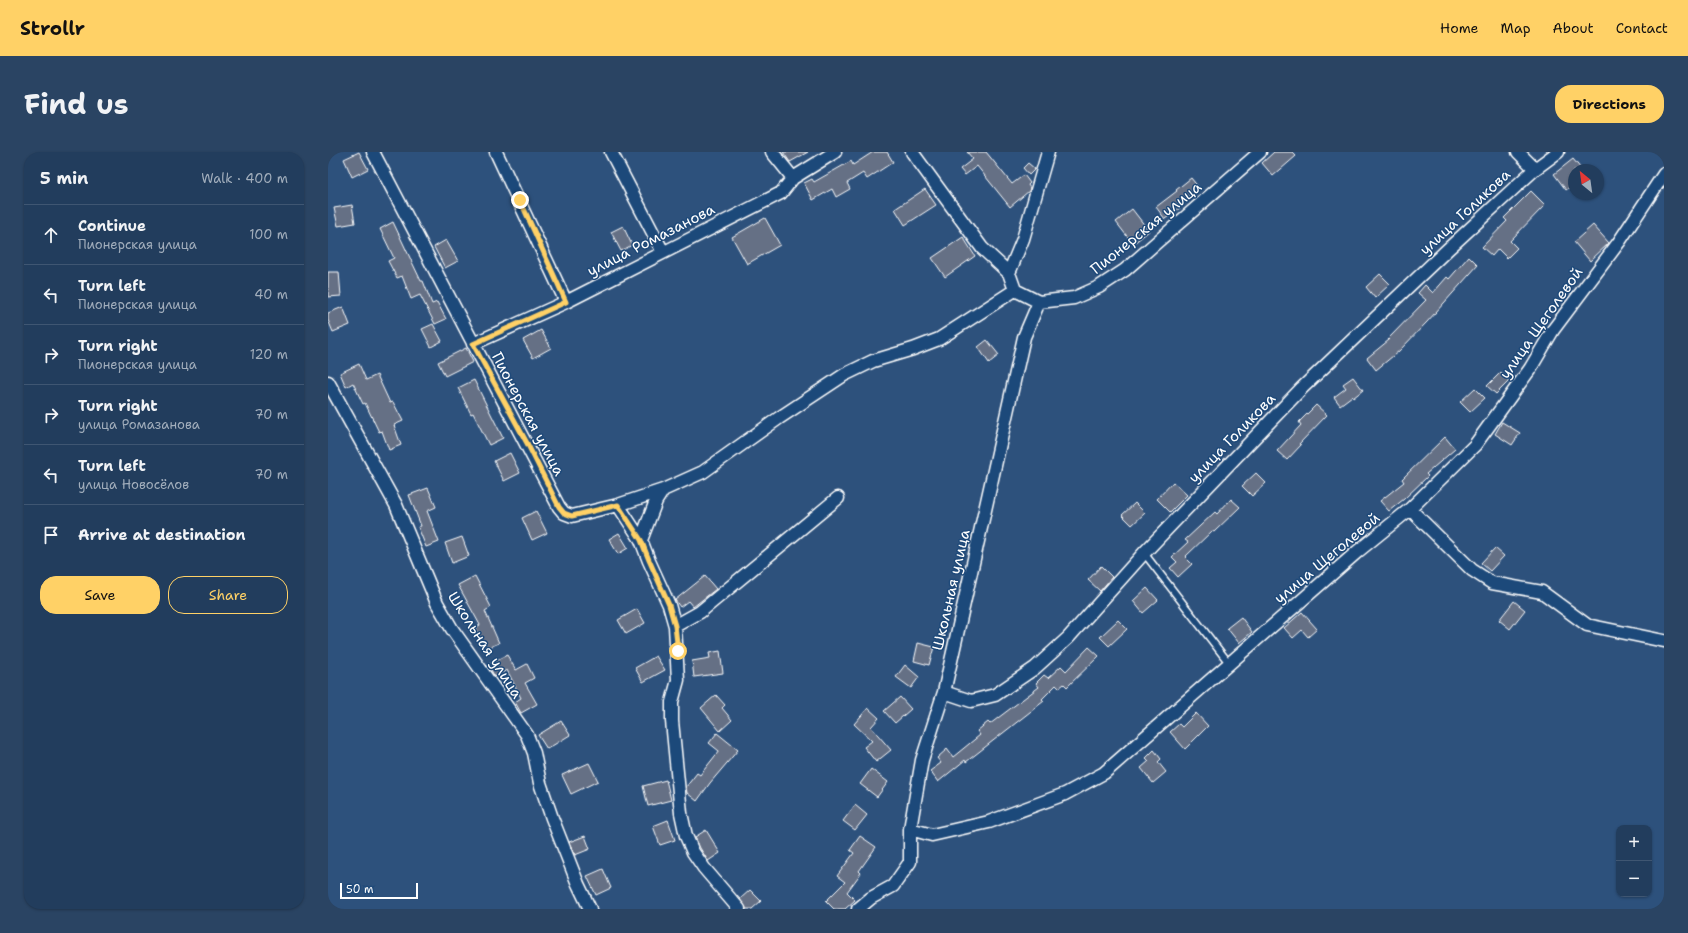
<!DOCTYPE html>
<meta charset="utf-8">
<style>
:root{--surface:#223d5d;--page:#2a4463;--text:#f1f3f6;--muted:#a2aebc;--line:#3f5672;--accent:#ffd166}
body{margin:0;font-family:"Shantell Sans",sans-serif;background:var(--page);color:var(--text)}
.controls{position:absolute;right:12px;bottom:12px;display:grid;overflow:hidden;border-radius:8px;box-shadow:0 1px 3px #0004}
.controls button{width:36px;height:36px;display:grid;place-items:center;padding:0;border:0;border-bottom:1px solid var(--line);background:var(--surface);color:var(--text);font:20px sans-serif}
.compass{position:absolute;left:1240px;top:12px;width:36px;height:36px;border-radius:50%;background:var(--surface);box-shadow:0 1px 3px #0004;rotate:331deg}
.scale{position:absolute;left:12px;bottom:10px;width:78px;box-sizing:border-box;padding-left:4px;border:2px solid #fff;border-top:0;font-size:11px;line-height:14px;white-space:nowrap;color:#fff;-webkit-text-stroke:3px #1f4a7a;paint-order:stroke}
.stop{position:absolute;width:12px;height:12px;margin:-9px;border:3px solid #ffd166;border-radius:50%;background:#fff}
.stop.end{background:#ffd166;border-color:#fff;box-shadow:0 1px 4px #0008}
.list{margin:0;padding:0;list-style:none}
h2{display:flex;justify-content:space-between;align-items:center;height:52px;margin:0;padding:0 16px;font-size:17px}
h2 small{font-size:13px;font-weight:400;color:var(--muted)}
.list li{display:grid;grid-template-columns:26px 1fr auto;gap:12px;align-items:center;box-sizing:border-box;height:60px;padding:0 16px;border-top:1px solid var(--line)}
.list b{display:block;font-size:15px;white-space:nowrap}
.list p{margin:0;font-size:13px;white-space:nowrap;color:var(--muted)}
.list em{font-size:13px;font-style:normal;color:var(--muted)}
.actions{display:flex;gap:8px;padding:12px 16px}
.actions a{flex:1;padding:9px 0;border:1px solid var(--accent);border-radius:16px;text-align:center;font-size:14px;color:var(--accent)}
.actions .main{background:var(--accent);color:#111}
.icon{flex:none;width:22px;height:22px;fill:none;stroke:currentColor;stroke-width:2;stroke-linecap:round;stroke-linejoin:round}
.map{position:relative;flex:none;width:1336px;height:757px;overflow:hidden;border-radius:16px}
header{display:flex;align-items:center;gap:24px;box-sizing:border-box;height:56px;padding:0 20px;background:var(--accent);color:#111}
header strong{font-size:19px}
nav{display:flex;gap:22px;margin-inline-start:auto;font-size:14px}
.intro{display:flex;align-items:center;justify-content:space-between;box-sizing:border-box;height:96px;padding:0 24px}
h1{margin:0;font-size:28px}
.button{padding:10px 18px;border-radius:16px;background:var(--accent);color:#111;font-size:14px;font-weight:700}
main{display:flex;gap:24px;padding:0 24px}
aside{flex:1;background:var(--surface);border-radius:16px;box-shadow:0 1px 3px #0004}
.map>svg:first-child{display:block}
.building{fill:#656f85;stroke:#fff}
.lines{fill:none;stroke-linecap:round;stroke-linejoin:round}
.lane-casing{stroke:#fff;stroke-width:9}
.street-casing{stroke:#fff;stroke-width:15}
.lane{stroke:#1f4a7a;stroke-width:6}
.street{stroke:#1f4a7a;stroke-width:12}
.route{stroke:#ffd166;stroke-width:5}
.labels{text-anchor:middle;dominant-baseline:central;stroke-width:3;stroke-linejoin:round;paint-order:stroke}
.street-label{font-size:15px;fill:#fff;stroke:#1f4a7a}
</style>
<header>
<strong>Strollr</strong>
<nav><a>Home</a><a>Map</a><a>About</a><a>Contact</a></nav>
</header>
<div class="intro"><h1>Find us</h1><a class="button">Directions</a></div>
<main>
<aside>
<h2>5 min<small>Walk · 400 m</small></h2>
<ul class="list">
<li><svg class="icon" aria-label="ahead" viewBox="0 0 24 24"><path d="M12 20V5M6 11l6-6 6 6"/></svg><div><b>Continue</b><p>Пионерская улица</p></div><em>100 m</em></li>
<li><svg class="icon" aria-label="left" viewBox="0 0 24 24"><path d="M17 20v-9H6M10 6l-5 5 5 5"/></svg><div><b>Turn left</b><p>Пионерская улица</p></div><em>40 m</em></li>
<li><svg class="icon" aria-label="right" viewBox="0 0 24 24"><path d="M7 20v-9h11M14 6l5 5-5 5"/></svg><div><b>Turn right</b><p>Пионерская улица</p></div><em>120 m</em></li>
<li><svg class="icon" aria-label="right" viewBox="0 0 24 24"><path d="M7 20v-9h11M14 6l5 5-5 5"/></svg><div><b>Turn right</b><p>улица Ромазанова</p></div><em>70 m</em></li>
<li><svg class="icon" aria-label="left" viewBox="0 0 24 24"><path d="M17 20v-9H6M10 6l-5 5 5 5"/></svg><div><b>Turn left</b><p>улица Новосёлов</p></div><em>70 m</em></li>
<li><svg class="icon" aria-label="arrive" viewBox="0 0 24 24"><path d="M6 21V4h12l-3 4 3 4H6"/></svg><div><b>Arrive at destination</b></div></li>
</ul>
<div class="actions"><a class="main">Save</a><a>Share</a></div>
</aside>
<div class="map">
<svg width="1336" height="757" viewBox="0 0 1336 757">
<rect width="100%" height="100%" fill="#2d517c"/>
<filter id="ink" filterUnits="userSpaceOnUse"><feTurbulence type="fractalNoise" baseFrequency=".025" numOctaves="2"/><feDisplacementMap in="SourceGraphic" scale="8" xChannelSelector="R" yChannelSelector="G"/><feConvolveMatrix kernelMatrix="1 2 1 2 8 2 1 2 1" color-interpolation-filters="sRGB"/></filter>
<g filter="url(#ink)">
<!-- building -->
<path class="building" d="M 31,0 L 40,17 L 24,25 L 16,7 Z
M 455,0 L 480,0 L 462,10 Z
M 545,0 L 559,0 L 565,10 L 539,27 L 535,21 L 519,31 L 522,37 L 508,45 L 504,37 L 485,48 L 476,31 L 484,27 L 486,30 L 523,9 L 525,13 Z
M 639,0 L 658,0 L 684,32 L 696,23 L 702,31 L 700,33 L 702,36 L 701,39 L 682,55 L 649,14 L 637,23 L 632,17 L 645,7 Z
M 946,0 L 964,0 L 968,4 L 945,24 L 934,11 Z
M 1245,7 L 1254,18 L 1246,18 L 1246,32 L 1238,38 L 1226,22 Z
M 700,11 L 707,17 L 701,23 L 695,16 Z
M 863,26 L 871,36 L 850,53 L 852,56 L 837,67 L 828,55 L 849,39 L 848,38 Z
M 597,37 L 608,53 L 577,73 L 567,57 Z
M 1203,39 L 1217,53 L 1182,89 L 1189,96 L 1179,106 L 1170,97 L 1164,104 L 1154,95 L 1179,69 L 1176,66 Z
M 24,53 L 27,71 L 10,74 L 6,56 Z
M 804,57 L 821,79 L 805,92 L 788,70 Z
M 437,66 L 452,93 L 419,112 L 404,85 Z
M 65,70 L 93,129 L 95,129 L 104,152 L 109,150 L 118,167 L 107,172 L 92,143 L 83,147 L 74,124 L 69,126 L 60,109 L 66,106 L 52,77 Z
M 1265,73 L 1281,91 L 1262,109 L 1246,90 Z
M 295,74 L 304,93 L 293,99 L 283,80 Z
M 635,85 L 647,104 L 617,125 L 604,106 Z
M 118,88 L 130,109 L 117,116 L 106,95 Z
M 1141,104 L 1150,113 L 1099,170 L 1071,199 L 1048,218 L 1039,206 L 1061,188 L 1060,187 L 1098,148 L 1090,141 L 1097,133 L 1105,141 L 1119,125 L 1121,127 Z
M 0,120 L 11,120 L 13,144 L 0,145 Z
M 1052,122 L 1062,132 L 1047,146 L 1038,135 Z
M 15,155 L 22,173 L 5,180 L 0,168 L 0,161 Z
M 105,172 L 114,189 L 103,195 L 94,177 Z
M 213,178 L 223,196 L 205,206 L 195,188 Z
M 659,188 L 671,203 L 661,211 L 650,195 Z
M 138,196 L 145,210 L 117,224 L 110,210 Z
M 31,212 L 38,228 L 49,223 L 62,251 L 65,250 L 75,269 L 66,273 L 73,293 L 61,298 L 54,279 L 51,280 L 37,251 L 35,252 L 25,231 L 18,235 L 12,221 Z
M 1173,220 L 1181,229 L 1168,242 L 1159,234 Z
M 1025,225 L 1035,238 L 1025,246 L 1024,244 L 1012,253 L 1006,245 L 1018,236 L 1015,232 Z
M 146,228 L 175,286 L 161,293 L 145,261 L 143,262 L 130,236 Z
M 1147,236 L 1157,246 L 1142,260 L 1132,250 Z
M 988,253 L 999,263 L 971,292 L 973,293 L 959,308 L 949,299 L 973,273 L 971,270 Z
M 1174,270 L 1192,281 L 1184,293 L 1167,282 Z
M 1117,285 L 1127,297 L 1098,322 L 1100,324 L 1076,347 L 1061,359 L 1052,349 L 1076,330 L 1074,327 Z
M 182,301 L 192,321 L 176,329 L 166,309 Z
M 928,321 L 938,331 L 924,344 L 914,334 Z
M 845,330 L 859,343 L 842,360 L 829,347 Z
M 100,336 L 108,355 L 99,359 L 111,390 L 98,395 L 90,375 L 93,374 L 81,343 Z
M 903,347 L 912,355 L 886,380 L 884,379 L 857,405 L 864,412 L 850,425 L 842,416 L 849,410 L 844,405 L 860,390 L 857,388 L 887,360 L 889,362 Z
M 807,351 L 817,361 L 804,373 L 794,363 Z
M 208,359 L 219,381 L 204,388 L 194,366 Z
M 291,381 L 300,396 L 290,402 L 281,387 Z
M 134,385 L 141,404 L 124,411 L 117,391 Z
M 1167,396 L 1176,404 L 1162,419 L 1153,411 Z
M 773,414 L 784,425 L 772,439 L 760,428 Z
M 147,424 L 163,455 L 157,459 L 171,491 L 157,497 L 147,476 L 152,473 L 130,433 Z
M 377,424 L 388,437 L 365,455 L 360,449 L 352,455 L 347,448 Z
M 819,436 L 830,448 L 815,461 L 805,449 Z
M 1186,449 L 1197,458 L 1182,477 L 1171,468 Z
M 309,457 L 317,471 L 298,482 L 290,468 Z
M 974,460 L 989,477 L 980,485 L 974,478 L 965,486 L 956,476 Z
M 913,465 L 924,480 L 911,491 L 899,476 Z
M 790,468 L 799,477 L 781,494 L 772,485 Z
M 590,491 L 606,495 L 601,513 L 586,509 Z
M 761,495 L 771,504 L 739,535 L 736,532 L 731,536 L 728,533 L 714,547 L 716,549 L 638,610 L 637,608 L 610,630 L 602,619 L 613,611 L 609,606 L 619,597 L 625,605 L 652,583 L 649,579 L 660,570 L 662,572 L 711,535 L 708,531 L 716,523 L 720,526 L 733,514 L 738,519 Z
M 392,499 L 395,521 L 366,525 L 364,509 L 382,506 L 381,501 Z
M 179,503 L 188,518 L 199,512 L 206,526 L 197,531 L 209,552 L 193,561 L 187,550 L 193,546 L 179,518 L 167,525 L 160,513 Z
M 328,504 L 337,518 L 315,530 L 307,516 Z
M 577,513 L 591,525 L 583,536 L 568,525 Z
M 388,543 L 397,553 L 394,556 L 404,568 L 392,579 L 373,556 Z
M 572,545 L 583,557 L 567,571 L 556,559 Z
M 540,556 L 551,566 L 543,575 L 563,598 L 548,610 L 536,595 L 544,589 L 526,572 Z
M 868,561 L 880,574 L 857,597 L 842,580 L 851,572 L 854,575 Z
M 233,569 L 242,583 L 219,597 L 210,583 Z
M 389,581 L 410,598 L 382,631 L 369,649 L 359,641 L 358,635 L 369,621 L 372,623 L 391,599 L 381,591 Z
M 826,598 L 833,607 L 830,610 L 838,620 L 825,631 L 813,616 L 821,609 L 818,606 Z
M 261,611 L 270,629 L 243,642 L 234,623 Z
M 543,617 L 560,630 L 549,645 L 532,632 Z
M 338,628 L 343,648 L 320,654 L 315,634 Z
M 527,653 L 539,663 L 527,678 L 515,669 Z
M 340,668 L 347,688 L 332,693 L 325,674 Z
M 378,678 L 392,701 L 380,709 L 372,696 L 367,685 Z
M 257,684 L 262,697 L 247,703 L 241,690 Z
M 532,684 L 548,695 L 531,719 L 533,721 L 519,740 L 527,748 L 517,757 L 506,757 L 498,749 L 517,730 L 509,724 L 526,701 L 522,698 Z
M 275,717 L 283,736 L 268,743 L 259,724 Z
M 422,738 L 433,749 L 424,757 L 418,757 L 412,747 Z"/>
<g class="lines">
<!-- lane casing -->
<g class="lane-casing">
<path id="lane" d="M 816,401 L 901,511"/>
</g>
<!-- street casing -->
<g class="street-casing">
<path id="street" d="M 45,0 L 231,355 L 236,361 L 244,364 L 290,353 L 335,338 L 375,320 L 451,266 L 516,223 L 545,209 L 585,197 L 611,187 L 687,138
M 168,0 L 238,150
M 283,0 L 335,100
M 444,0 L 465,26
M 1190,0 L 1207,17
M 681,121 L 695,87 L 720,0
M 711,150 L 746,146 L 771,135 L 797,118 L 932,0
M 145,192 L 238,150 L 453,41 L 465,26 L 507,0
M 0,230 L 68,353 L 109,451 L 124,477 L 199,583 L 206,601 L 212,631 L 224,666 L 250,732 L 262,757
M 290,353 L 313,388 L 321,409 L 341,453 L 347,474 L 350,528 L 344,550 L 344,569 L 353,661 L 358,684 L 365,700 L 376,716 L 411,757
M 1082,357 L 1144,418 L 1164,431 L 1214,440 L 1259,473 L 1336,489
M 313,388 L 328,349 L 335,338
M 347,474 L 372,460 L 510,346
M 616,540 L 643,549 L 667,543 L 707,516 L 740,486 L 816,401 L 974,236 L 1120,97 L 1207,17 L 1230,0
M 582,677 L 604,683 L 661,670 L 737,642 L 776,621 L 1029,400 L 1082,357 L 1147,293 L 1202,217 L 1225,178 L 1291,90 L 1336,22
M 530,757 L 543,746 L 565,734 L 582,710 L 582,677 L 594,608 L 616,540 L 696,185 L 711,150 L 687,138 L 681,121 L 654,96 L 584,0"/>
</g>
<!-- lane -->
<use href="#lane" class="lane"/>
<!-- street -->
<use href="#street" class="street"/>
</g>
</g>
<g class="lines" filter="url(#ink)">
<!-- route -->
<path class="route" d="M 192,48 L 238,150 L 145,192 L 200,293 L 231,355 L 236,361 L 244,364 L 290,353 L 313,388 L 321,408 L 341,453 L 347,474 L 350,499"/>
</g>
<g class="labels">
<!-- street labels -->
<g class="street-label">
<text transform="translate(1137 60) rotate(-43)">улица Голикова</text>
<text transform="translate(818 76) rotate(-39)">Пионерская улица</text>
<text transform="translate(323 88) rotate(-27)">улица Ромазанова</text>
<text transform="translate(1213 171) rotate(-55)">улица Щеголевой</text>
<text transform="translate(200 262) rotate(62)">Пионерская улица</text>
<text transform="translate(904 286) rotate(-46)">улица Голикова</text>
<text transform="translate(999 406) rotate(-40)">улица Щеголевой</text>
<text transform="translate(623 438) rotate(-77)">Школьная улица</text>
<text transform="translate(157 493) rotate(57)">Школьная улица</text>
</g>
</g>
</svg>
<div class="controls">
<button>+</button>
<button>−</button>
</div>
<svg class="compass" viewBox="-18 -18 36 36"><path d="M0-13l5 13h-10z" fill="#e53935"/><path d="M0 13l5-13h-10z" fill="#a2aebc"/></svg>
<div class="scale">50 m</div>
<div class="stop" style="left:350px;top:499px"></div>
<div class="stop end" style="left:192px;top:48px"></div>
</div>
</main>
